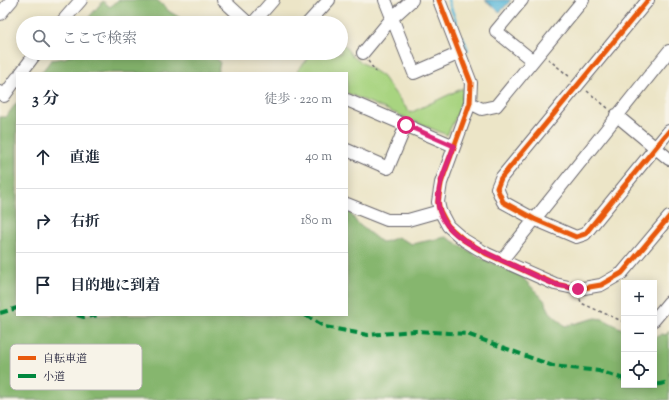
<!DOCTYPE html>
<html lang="ja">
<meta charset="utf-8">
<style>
:root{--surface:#fff;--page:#f2f2f3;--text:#1f2937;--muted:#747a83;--line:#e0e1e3}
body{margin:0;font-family:"Sorts Mill Goudy","Noto Serif JP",serif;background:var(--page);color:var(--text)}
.controls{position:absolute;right:12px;bottom:12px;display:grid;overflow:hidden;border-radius:0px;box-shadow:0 2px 10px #0003}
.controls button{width:36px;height:36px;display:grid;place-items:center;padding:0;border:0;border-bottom:1px solid var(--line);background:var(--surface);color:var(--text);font:20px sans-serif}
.stop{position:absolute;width:12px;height:12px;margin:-9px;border:3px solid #db2777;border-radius:50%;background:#fff}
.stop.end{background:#db2777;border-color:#fff;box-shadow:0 1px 4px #0008}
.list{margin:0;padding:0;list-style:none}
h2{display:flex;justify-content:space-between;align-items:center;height:52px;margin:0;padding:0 16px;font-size:17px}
h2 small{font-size:13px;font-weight:400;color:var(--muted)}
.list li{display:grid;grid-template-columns:26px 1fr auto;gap:12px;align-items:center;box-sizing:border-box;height:64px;padding:0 16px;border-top:1px solid var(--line)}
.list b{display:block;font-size:15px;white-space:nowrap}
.list em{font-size:13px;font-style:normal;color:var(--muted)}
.icon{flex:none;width:22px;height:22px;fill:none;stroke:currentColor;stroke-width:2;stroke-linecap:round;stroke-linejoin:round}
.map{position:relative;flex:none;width:669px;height:400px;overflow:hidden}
.search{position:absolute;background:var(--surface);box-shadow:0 2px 10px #0003;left:16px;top:16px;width:332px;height:44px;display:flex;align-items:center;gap:10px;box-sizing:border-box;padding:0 14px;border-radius:22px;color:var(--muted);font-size:15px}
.panel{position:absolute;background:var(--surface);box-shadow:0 2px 10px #0003;left:16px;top:72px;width:332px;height:244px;border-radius:0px}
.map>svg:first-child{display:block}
.green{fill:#a8d480;stroke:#657b5e}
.forest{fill:#86b66e;stroke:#546c54}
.water{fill:#5cb9da;stroke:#3f6e8a}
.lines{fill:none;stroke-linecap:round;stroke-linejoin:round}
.stream{stroke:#5cb9da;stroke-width:2.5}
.minor-casing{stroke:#69666c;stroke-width:14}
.path{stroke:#69666c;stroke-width:1.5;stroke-dasharray:3 3;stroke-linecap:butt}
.minor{stroke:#fff;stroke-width:12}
.quiet{stroke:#00873e;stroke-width:4;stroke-dasharray:8 4;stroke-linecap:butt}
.cycleway-casing{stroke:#f7f3e8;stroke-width:8}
.cycleway{stroke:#e8590c;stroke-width:5}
.route{stroke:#db2777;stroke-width:5}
.key{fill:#f7f3e8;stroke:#b7b4b4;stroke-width:1}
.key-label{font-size:11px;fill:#22223b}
</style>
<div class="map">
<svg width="669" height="400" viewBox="0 0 669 400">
<rect width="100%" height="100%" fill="#f7f3e8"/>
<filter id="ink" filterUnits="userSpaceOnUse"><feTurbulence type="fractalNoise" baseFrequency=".025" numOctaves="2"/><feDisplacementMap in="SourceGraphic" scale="8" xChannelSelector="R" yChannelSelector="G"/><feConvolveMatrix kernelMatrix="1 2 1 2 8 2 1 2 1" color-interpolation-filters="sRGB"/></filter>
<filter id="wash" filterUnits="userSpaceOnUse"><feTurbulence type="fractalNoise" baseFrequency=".012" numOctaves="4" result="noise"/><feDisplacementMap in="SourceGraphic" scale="16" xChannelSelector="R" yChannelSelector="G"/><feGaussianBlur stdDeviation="0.9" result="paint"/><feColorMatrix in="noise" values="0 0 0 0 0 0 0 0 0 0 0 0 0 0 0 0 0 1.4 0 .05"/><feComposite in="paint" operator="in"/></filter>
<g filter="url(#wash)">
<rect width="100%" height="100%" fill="#ece5c7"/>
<!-- green -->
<path class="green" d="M 341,43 L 344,45 L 352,56 L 382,76 L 410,113 L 463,88 L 461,107 L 447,135 L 347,93 L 347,73 L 301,73 L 297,71 L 313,53 L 341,53 Z"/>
<!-- forest -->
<path class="forest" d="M 118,0 L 157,0 L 170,12 L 189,23 L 89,23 L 90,16 L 103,1 L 110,7 Z
M 75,53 L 213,53 L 220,63 L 217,73 L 41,73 L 51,60 L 65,58 Z
M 17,102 L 17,315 L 347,315 L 347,211 L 349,211 L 357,223 L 381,242 L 388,241 L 397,237 L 412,244 L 446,237 L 481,258 L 520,275 L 544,300 L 550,312 L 565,326 L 596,318 L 603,319 L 624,330 L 624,385 L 654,385 L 654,338 L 662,334 L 666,335 L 669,331 L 669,400 L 0,400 L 0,117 L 6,117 Z"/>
<!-- water -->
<path class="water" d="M 485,0 L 511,0 L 500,12 Z"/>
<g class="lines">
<!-- stream -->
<path class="stream" d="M 448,0 L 457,24
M 463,37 L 468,50"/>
</g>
</g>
<g filter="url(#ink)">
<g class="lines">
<!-- minor casing -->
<g class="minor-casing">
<path id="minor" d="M 223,0 L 248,23
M 385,0 L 414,73 L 460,53
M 439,0 L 471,83 L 470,103 L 441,183 L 438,202 L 440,211 L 448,226 L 464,240 L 487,254 L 555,284 L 578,289 L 601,285 L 622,273 L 669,217
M 522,0 L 496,31 L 533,61
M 648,0 L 501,178 L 497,188 L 503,202 L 534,219 L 576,237 L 585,234 L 669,131
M 0,14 L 12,0
M 61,23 L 81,0
M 253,23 L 273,0
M 308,23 L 329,0
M 363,53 L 392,18 L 412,0
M 21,73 L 36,53
M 0,92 L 4,96 L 17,78
M 347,100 L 454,146
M 470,103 L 482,109 L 496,106 L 583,0
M 616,115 L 669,159
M 347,150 L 388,168 L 406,125
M 347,204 L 387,220 L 408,220 L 440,211
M 502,260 L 669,51
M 654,320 L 669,302"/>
</g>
<!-- path -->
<path class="path" d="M 548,59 L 570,77
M 368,61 L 376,72
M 587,91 L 609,109
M 580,299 L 581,303 L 624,322"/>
<!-- minor -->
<use href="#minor" class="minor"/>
<!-- quiet -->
<path class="quiet" d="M 0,313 L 17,308
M 77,315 L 84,317 L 100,315
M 305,315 L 325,327 L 368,335 L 415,331 L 467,334 L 553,366 L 599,371 L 624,379
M 646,385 L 651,386 L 669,382"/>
<!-- cycleway casing -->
<g class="cycleway-casing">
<path id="cycleway" d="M 439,0 L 471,83 L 470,103 L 441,183 L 438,202 L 440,211 L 448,226 L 464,240 L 487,254 L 555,284 L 578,289 L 601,285 L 622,273 L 669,217
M 648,0 L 501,178 L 497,188 L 503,202 L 534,219 L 576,237 L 585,234 L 669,131"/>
</g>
<!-- cycleway -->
<use href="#cycleway" class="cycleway"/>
</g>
</g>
<g class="lines" filter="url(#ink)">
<!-- route -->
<path class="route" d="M 406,125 L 454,146 C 448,164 438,182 438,202 C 439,236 489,254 515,266 C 528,272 541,279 554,284 C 561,286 570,287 578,289"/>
</g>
<!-- legend -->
<rect x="10" y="344" width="132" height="46" rx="6" class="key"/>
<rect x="18" y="356" width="18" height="4" fill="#e8590c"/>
<rect x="18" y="374" width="18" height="4" fill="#00873e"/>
<g class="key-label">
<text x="43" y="362">自転車道</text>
<text x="43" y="380">小道</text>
</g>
</svg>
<div class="controls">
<button>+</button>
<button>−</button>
<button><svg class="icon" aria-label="locate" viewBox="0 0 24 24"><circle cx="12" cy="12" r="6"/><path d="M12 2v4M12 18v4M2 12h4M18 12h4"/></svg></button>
</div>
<div class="stop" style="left:406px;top:125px"></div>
<div class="stop end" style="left:578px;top:289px"></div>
<div class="search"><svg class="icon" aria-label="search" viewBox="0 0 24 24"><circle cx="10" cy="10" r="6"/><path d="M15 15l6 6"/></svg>ここで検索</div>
<section class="panel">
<h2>3 分<small>徒歩 · 220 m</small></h2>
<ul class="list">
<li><svg class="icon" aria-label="ahead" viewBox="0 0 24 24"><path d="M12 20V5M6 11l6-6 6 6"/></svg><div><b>直進</b></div><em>40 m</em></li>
<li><svg class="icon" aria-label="right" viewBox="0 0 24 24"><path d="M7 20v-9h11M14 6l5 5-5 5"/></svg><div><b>右折</b></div><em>180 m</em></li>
<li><svg class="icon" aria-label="arrive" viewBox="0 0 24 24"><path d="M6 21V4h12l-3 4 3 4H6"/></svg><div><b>目的地に到着</b></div></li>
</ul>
</section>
</div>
